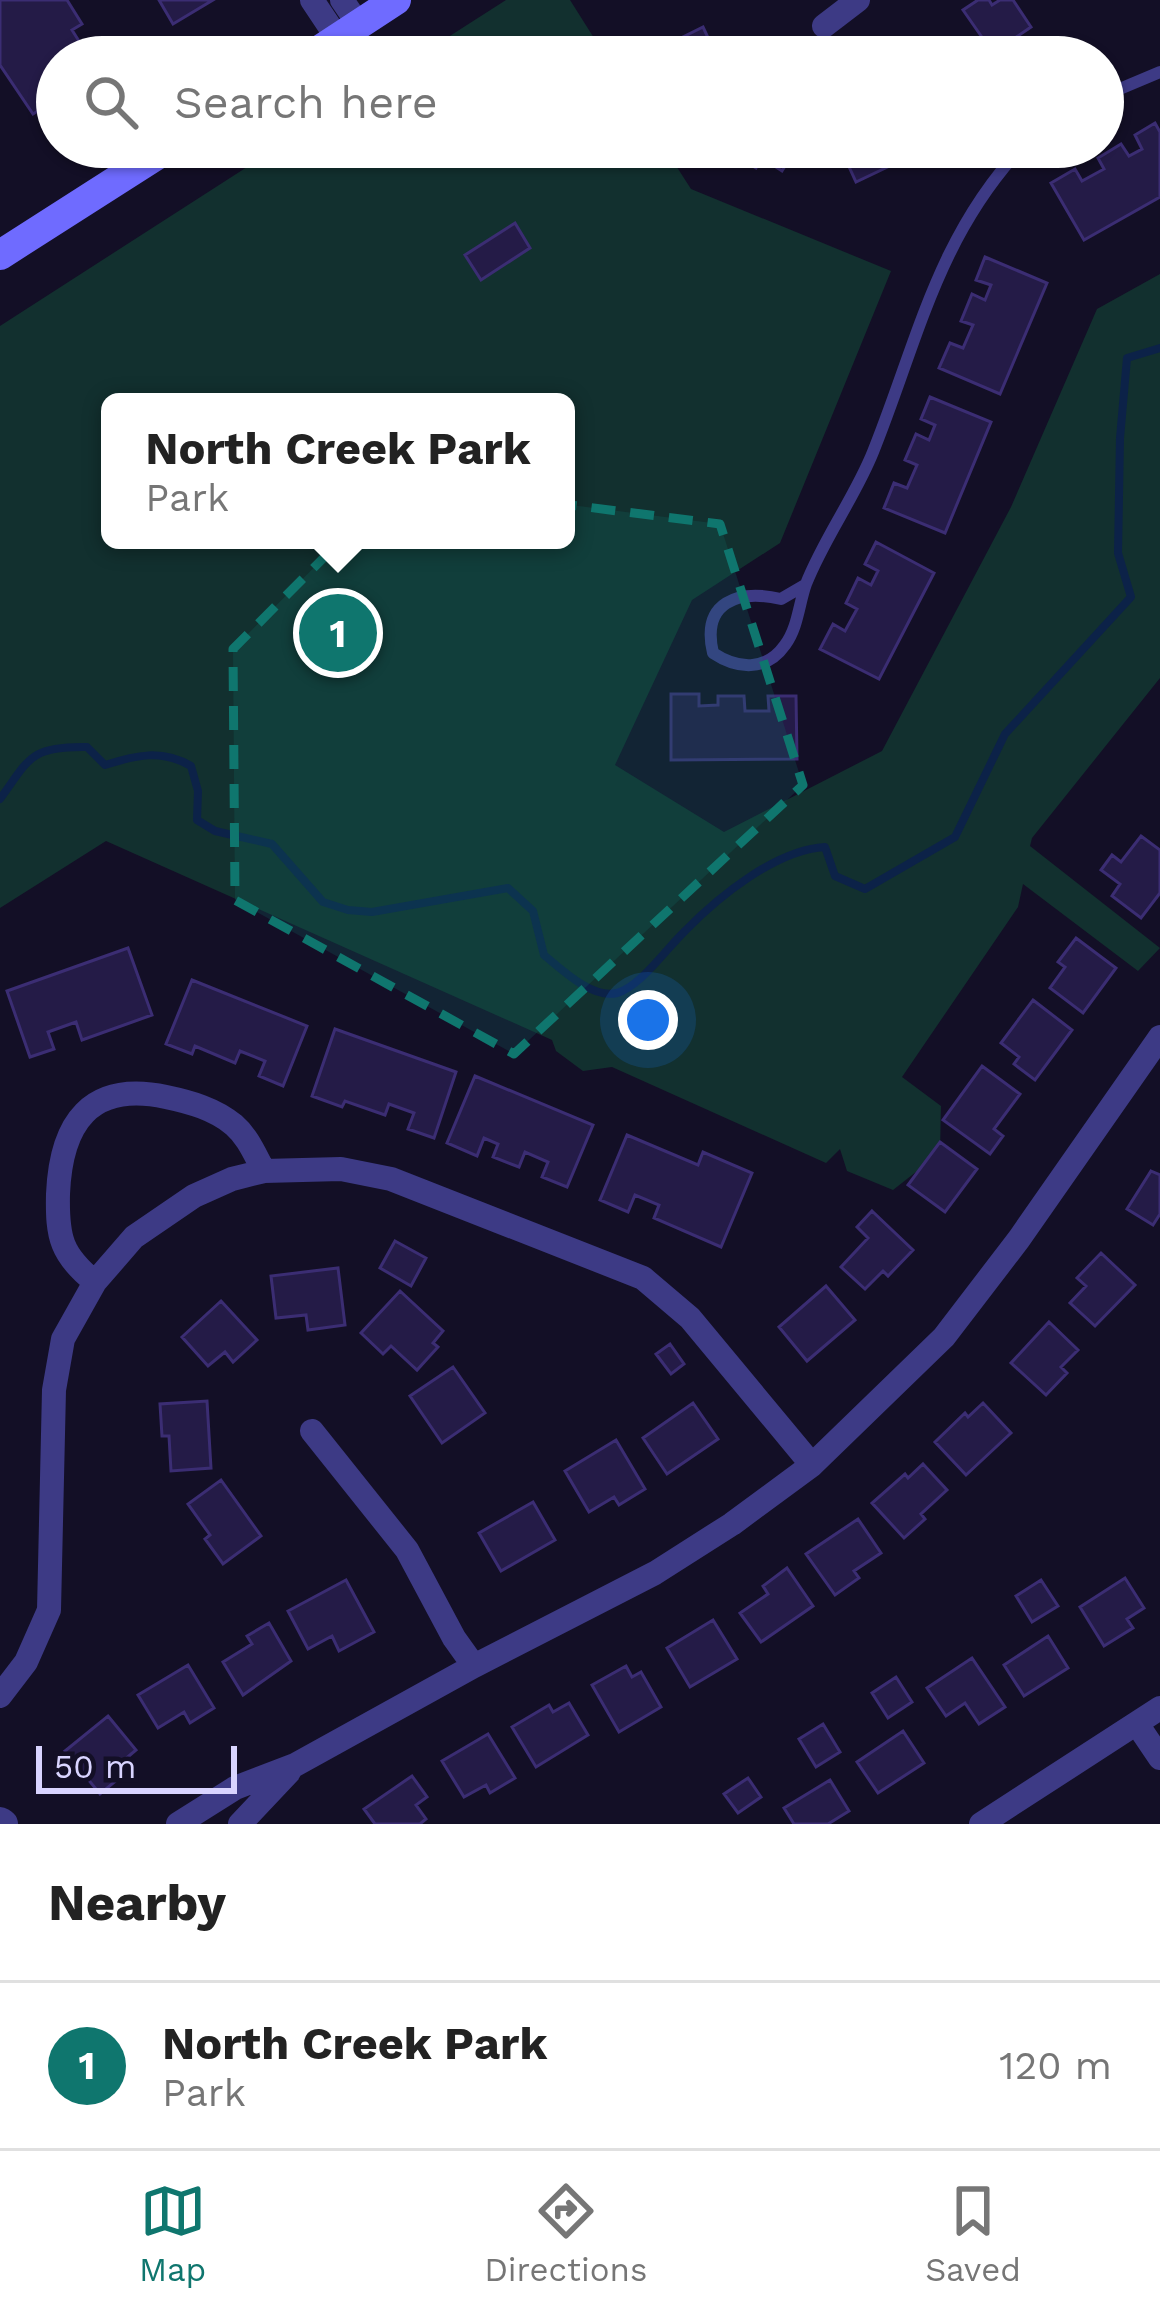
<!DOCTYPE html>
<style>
:root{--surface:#fff;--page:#f6f6f6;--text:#222;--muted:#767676;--line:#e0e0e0;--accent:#0f766e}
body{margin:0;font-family:"Work Sans",sans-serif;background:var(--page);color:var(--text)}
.scale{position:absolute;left:36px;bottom:30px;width:201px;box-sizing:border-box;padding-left:12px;border:6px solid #d9d4ff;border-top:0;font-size:33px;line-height:42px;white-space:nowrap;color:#d9d4ff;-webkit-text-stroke:9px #130f26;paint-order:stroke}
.you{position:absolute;left:648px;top:1020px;width:42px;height:42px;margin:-30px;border:9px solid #fff;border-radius:50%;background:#1a73e8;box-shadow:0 0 0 18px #1a73e833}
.badge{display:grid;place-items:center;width:78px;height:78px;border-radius:50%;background:var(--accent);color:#fff;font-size:39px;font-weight:700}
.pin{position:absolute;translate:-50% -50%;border:6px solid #fff;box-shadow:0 3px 12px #0006}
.popup{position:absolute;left:101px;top:393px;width:474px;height:156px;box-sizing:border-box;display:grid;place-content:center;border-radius:18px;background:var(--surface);filter:drop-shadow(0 3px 9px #0005);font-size:39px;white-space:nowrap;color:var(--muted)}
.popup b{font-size:45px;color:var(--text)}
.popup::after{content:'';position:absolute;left:50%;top:100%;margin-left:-24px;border:24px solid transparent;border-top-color:var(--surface)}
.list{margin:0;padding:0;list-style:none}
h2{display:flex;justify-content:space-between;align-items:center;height:156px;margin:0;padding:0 48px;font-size:51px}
h2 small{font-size:39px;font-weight:400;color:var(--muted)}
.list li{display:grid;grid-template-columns:78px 1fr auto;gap:36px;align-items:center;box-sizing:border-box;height:168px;padding:0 48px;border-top:3px solid var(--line)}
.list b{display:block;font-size:45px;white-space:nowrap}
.list p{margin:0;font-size:39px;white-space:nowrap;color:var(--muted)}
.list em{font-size:39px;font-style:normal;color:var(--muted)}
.icon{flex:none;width:66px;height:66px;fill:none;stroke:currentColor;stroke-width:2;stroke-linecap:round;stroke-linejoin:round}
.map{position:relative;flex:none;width:1160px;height:1824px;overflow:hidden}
.search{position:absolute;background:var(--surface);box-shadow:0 3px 9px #0004;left:36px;right:36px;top:36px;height:132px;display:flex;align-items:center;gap:30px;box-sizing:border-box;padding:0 42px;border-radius:66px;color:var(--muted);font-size:45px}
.sheet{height:324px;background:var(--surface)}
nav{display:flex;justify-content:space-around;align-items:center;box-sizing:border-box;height:168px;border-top:3px solid var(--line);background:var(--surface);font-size:33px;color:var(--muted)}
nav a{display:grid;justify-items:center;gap:6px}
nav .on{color:var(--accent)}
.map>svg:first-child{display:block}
.green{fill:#12302f;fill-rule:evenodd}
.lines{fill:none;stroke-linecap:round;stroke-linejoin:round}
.stream{stroke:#0c2248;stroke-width:8}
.building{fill:#241b47;stroke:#3b2d73;stroke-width:3}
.service{stroke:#3d3a85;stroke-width:12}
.minor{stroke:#3d3a85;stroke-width:24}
.tertiary{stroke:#3d3a85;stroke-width:30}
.secondary{stroke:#6f6bff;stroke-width:30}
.marked{fill:#0f766e;fill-opacity:0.2;stroke:#0f766e;stroke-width:9;stroke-dasharray:24 15;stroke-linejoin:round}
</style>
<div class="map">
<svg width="1160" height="1824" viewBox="0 0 1160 1824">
<rect width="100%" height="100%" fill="#130f26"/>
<!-- green -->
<path class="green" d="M 506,0 L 570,0 L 606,57 L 417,57 Z
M 278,147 L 664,147 L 691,189 L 891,271 L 780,543 L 692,600 L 615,765 L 724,832 L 882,751 L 1011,507 L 1097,309 L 1160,274 L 1160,678 L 1032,838 L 1030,846 L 1160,948 L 1138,971 L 1023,884 L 1018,907 L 902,1077 L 941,1106 L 940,1153 L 893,1190 L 847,1171 L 840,1149 L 826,1163 L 612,1067 L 583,1071 L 556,1051 L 552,1040 L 106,841 L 0,908 L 0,326 ZM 110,402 L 566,402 L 566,540 L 110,540 Z"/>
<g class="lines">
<!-- stream -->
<path class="stream" d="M 0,799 C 30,758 30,746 87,747 L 105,765 C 136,755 162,749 191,766 L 198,791 L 197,820 L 215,831 L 272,844 L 323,902 L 348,910 L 372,912 L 508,888 L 533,911 L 544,955 C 562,970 592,999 617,993 C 640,987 667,948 685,931 C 719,896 776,850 825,847 L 835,876 L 865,889 L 955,837 L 1005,734 L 1131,597 L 1118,553 L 1120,438 L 1127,358 L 1160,348"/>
</g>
<!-- building -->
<path class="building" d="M 0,0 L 67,0 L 82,24 L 72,30 L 89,57 L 57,57 L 57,99 L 33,114 L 0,65 Z
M 159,0 L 213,0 L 173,24 Z
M 978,0 L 989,0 L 992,5 L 1000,0 L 1013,0 L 1031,27 L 993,53 L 963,10 Z
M 703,27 L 717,57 L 727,52 L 730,57 L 675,57 L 669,44 Z
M 1155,123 L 1160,132 L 1160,197 L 1084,240 L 1051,183 L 1075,169 L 1082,181 L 1104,169 L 1098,158 L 1121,144 L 1129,156 L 1142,149 L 1135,135 Z
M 746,147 L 797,147 L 782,171 L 762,158 L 756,168 L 739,158 Z
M 840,147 L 896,147 L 902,160 L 856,182 Z
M 515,223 L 530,248 L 481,280 L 465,255 Z
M 985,257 L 1047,283 L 1000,394 L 939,368 L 950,343 L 963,348 L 973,325 L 961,321 L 972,294 L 985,300 L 991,285 L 976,280 Z
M 930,397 L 991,422 L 945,533 L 884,508 L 894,483 L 907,488 L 917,465 L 905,460 L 916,434 L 929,440 L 935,425 L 921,419 Z
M 876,542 L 934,573 L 879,679 L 820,649 L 833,624 L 845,631 L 857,609 L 846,603 L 858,578 L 871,585 L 878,571 L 865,564 Z
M 671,694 L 699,694 L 699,706 L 718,705 L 718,696 L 744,696 L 745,711 L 769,711 L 768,696 L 796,696 L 797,759 L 671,760 Z
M 1141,836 L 1160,850 L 1160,893 L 1141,918 L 1112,896 L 1120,884 L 1101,870 L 1112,855 L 1121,862 Z
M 1076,938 L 1116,968 L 1083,1013 L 1050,988 L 1065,967 L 1058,962 Z
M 128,948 L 152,1015 L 82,1040 L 76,1022 L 48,1032 L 54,1049 L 30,1057 L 7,991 Z
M 192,980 L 307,1026 L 283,1086 L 259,1076 L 265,1061 L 240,1051 L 235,1063 L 195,1046 L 192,1054 L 166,1044 Z
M 1033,1000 L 1072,1030 L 1035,1080 L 1014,1064 L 1019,1057 L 1001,1043 Z
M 335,1029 L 456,1072 L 434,1138 L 408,1129 L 414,1113 L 389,1104 L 385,1115 L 345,1101 L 342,1107 L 312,1096 Z
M 982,1066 L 1020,1094 L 994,1129 L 1003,1136 L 990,1154 L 943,1120 Z
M 475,1076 L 593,1125 L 567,1187 L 542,1177 L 548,1162 L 525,1152 L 519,1167 L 493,1157 L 498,1144 L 484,1138 L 477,1156 L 447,1143 Z
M 627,1135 L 698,1165 L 703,1152 L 752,1173 L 721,1247 L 654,1218 L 659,1205 L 635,1195 L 628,1212 L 600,1200 Z
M 940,1142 L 977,1169 L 945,1212 L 908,1185 Z
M 1151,1171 L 1160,1175 L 1160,1214 L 1153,1225 L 1127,1209 Z
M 872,1211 L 913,1250 L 888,1276 L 883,1271 L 865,1289 L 841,1267 L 868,1238 L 857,1227 Z
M 395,1241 L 426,1258 L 411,1286 L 380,1268 Z
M 1101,1253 L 1135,1285 L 1095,1326 L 1070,1303 L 1086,1286 L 1077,1278 Z
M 338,1268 L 345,1325 L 308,1330 L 306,1315 L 276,1318 L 271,1276 Z
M 826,1286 L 855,1320 L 807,1361 L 779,1327 Z
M 400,1291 L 443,1331 L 433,1343 L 438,1347 L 417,1370 L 391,1346 L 383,1354 L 361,1333 Z
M 221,1301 L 257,1340 L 233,1362 L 225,1352 L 208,1366 L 182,1337 Z
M 1049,1322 L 1078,1350 L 1061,1367 L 1067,1373 L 1046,1395 L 1011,1363 Z
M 670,1344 L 684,1364 L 671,1374 L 656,1354 Z
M 453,1367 L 485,1413 L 442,1443 L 410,1396 Z
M 207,1401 L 211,1468 L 171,1471 L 169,1436 L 162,1436 L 160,1404 Z
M 693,1403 L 718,1439 L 667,1474 L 643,1438 Z
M 983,1403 L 1011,1433 L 966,1475 L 935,1442 L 965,1413 L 968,1417 Z
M 616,1440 L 645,1489 L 619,1505 L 614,1497 L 589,1512 L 565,1471 Z
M 923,1464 L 947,1490 L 921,1514 L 925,1519 L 904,1538 L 872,1503 L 905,1474 L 908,1478 Z
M 221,1480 L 261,1536 L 223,1564 L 205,1539 L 210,1535 L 188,1504 Z
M 533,1502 L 555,1540 L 501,1571 L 479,1533 Z
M 858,1519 L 881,1553 L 854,1571 L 859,1578 L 835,1595 L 806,1554 Z
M 787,1568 L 813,1606 L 761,1642 L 740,1613 L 768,1594 L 763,1586 Z
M 1125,1578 L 1144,1608 L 1127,1619 L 1133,1628 L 1104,1646 L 1080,1607 Z
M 346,1580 L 374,1632 L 339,1651 L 332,1636 L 308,1649 L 288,1611 Z
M 1041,1580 L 1058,1606 L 1032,1622 L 1016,1596 Z
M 713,1620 L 737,1659 L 690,1687 L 667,1648 Z
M 269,1623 L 291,1661 L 243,1695 L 223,1662 L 252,1644 L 247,1636 Z
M 1048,1636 L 1068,1668 L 1024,1696 L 1004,1665 Z
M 972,1658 L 1005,1707 L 979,1724 L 965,1703 L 946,1716 L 927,1688 Z
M 188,1665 L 214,1708 L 190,1723 L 184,1712 L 158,1728 L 138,1695 Z
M 626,1666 L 632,1677 L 641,1672 L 661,1707 L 619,1732 L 592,1685 Z
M 896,1677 L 912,1702 L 888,1718 L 872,1693 Z
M 569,1703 L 588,1735 L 536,1767 L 512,1727 L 549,1705 L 553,1712 Z
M 108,1716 L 136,1750 L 117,1766 L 124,1774 L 100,1794 L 65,1751 Z
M 823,1724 L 840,1752 L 816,1767 L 799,1739 Z
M 903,1731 L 924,1763 L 878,1793 L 857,1762 Z
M 488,1734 L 515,1778 L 490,1793 L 486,1785 L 464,1797 L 442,1761 Z
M 412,1776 L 427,1797 L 416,1805 L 426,1819 L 420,1824 L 375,1824 L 364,1809 Z
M 748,1778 L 761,1797 L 738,1813 L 724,1794 Z
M 830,1780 L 849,1811 L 828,1824 L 794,1824 L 784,1808 Z"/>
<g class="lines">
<!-- service -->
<path class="service" d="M 1103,96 L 1160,72
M 805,585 L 781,599 C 738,589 701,602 713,653 C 737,669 766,672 785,645 C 798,628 799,603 806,584 C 824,538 855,497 873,452 C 918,340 937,238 1022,147"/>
<!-- minor -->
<path class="minor" d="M 312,0 L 338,39
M 342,0 L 359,25
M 824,26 L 858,0
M 95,1282 C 61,1255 57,1237 58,1194 C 61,1123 90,1081 166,1097 C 190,1102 215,1109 234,1125 C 248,1137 255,1155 264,1171
M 312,1431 L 407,1550 L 454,1638 L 474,1666
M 0,1696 L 26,1662 L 49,1610 L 54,1390 L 63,1339 L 95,1282 L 134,1237 L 194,1196 L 232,1179 L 264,1171 L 341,1169 L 391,1179 L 643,1278 L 690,1318 L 812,1465
M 1137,1724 L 1160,1758
M 178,1824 L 235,1788 L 295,1765 L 474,1666 L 655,1573 L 732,1524 L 812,1465 L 944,1337 L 1019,1239 L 1160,1037
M 240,1824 L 289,1772
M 981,1824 L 1160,1708"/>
<!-- tertiary -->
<path class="tertiary" d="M 0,1822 L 3,1824"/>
<!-- secondary -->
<path class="secondary" d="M 309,57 L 396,0
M 0,255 L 169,147"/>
</g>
<!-- marked area -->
<path class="marked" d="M 398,483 L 720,524 L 803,785 L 514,1054 L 235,900 L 233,649 Z"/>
</svg>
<div class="scale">50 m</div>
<div class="you"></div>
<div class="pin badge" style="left:338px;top:633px">1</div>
<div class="popup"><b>North Creek Park</b>Park</div>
<div class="search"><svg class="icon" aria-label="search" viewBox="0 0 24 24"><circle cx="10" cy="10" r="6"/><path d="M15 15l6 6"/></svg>Search here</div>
</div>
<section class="sheet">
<h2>Nearby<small></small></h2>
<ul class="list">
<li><span class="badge">1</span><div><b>North Creek Park</b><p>Park</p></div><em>120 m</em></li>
</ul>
</section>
<nav>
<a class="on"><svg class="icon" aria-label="map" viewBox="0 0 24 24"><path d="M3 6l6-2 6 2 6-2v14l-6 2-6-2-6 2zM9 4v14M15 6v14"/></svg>Map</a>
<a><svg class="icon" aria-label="directions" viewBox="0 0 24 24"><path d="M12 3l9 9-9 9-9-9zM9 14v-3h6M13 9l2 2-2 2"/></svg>Directions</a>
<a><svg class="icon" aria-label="saved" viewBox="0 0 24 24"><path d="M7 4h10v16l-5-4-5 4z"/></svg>Saved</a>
</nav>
